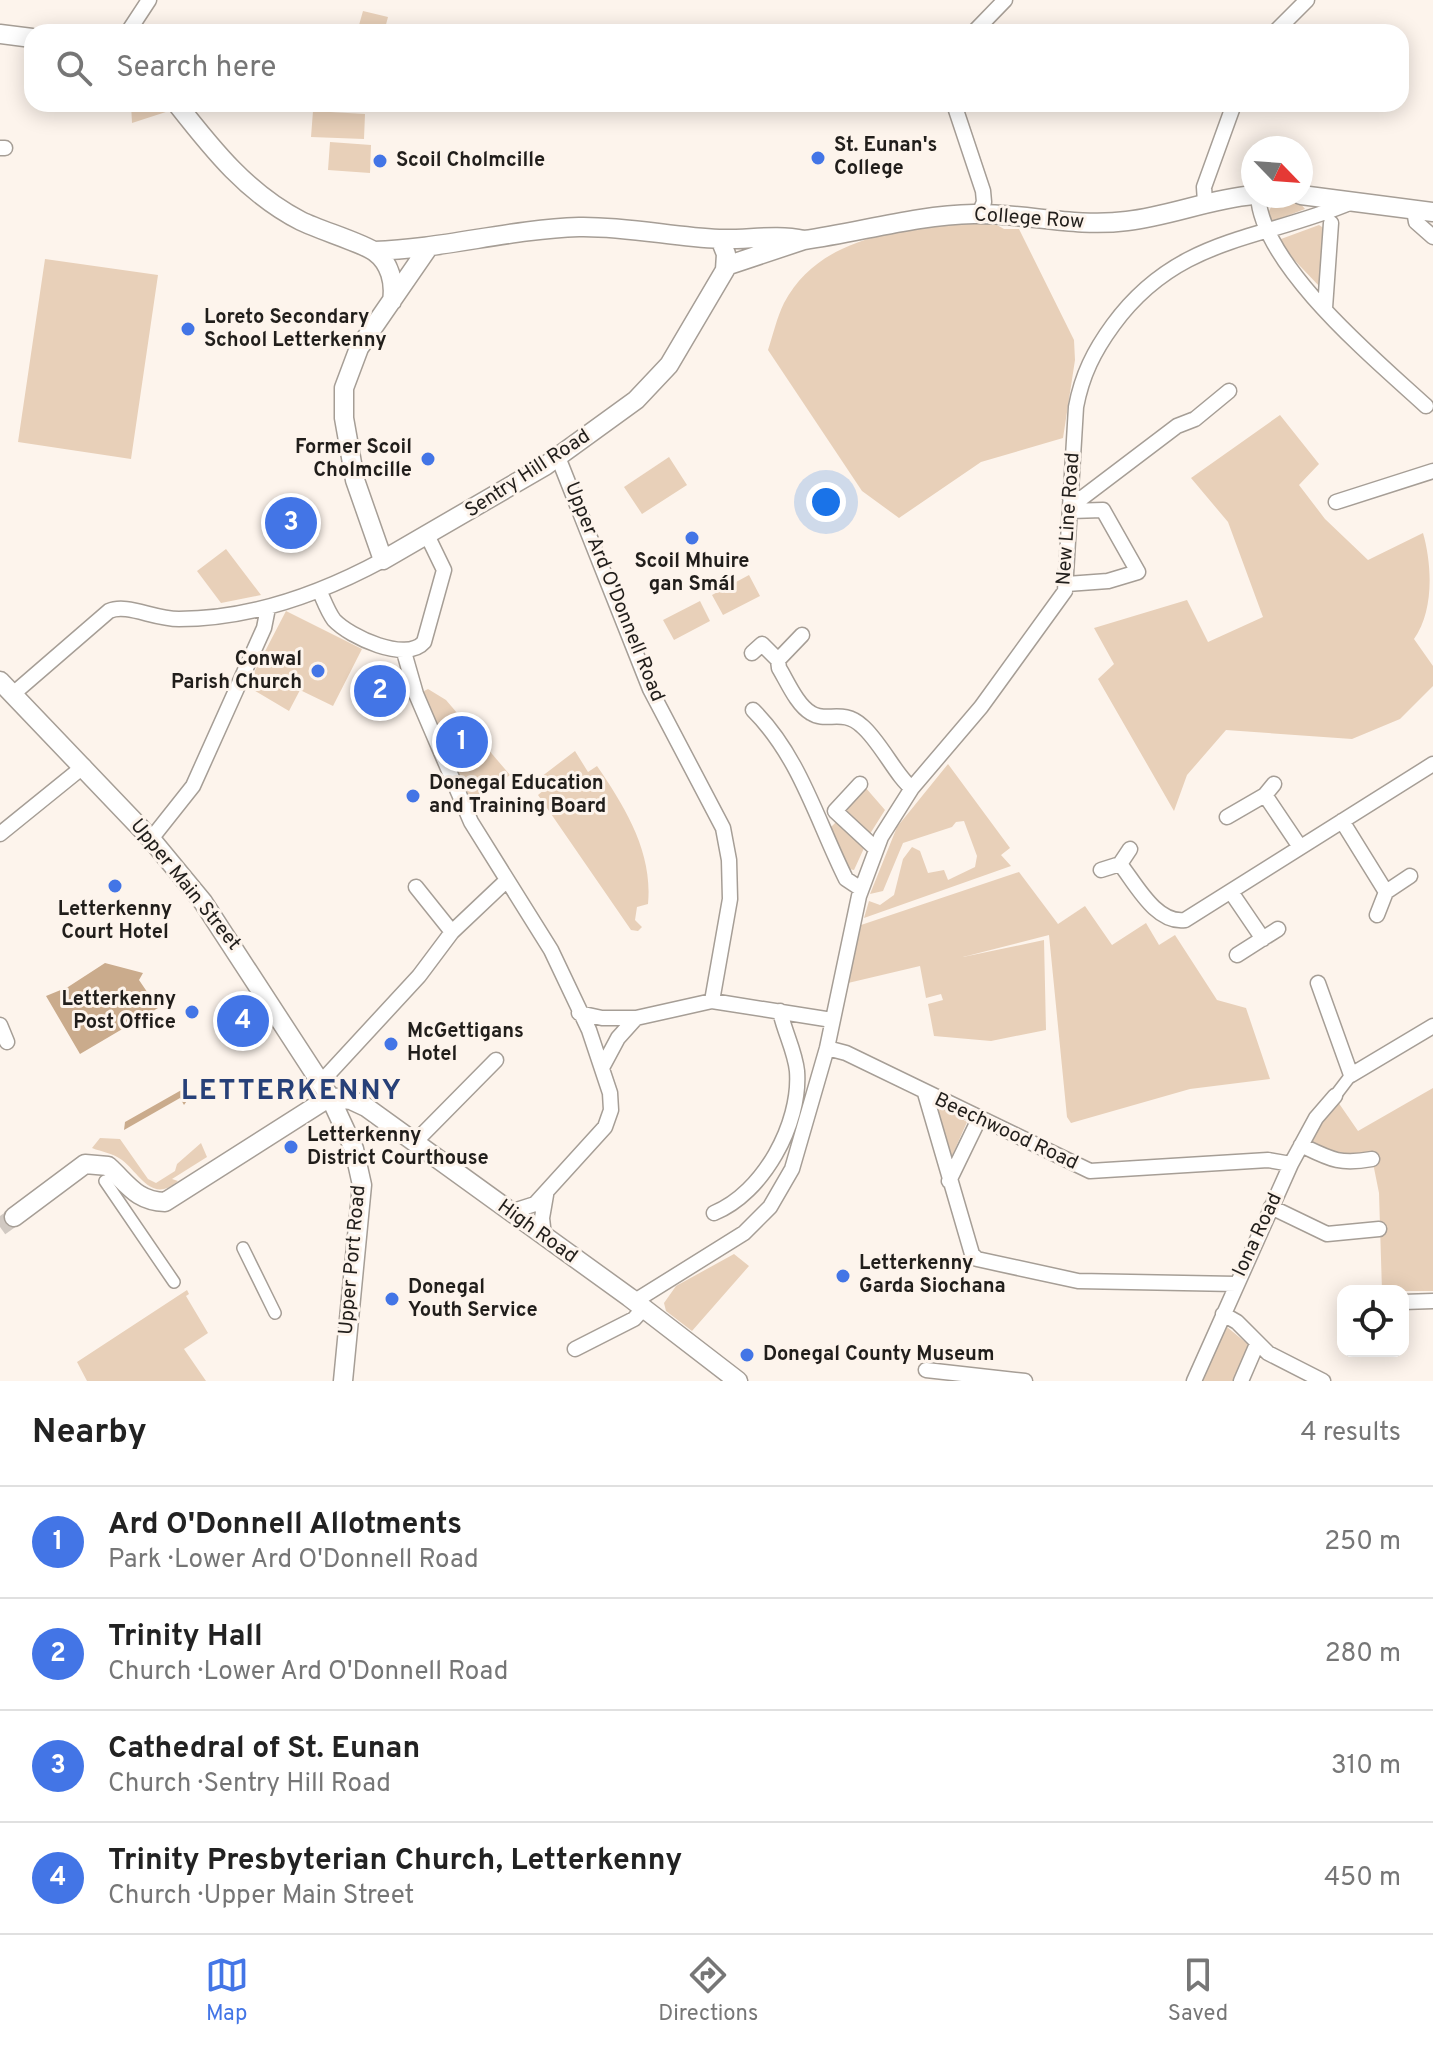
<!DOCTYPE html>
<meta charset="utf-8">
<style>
:root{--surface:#fff;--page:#f2f2f2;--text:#222;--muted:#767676;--line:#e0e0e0;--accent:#4375e6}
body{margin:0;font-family:Overpass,sans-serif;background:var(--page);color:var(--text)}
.controls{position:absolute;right:24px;bottom:24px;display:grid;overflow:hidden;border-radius:16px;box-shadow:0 4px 20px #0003}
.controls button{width:72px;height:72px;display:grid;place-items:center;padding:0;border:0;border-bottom:2px solid var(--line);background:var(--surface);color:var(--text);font:40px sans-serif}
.compass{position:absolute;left:1241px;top:136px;width:72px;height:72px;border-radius:50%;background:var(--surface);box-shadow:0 4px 20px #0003;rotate:115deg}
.you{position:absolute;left:826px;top:502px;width:28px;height:28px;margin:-20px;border:6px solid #fff;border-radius:50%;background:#1a73e8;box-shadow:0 0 0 12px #1a73e833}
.badge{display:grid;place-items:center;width:52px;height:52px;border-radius:50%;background:var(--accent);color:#fff;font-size:26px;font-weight:700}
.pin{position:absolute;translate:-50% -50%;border:4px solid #fff;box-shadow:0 2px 8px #0006}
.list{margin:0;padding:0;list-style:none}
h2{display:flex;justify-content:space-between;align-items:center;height:104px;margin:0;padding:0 32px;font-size:34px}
h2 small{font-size:26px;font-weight:400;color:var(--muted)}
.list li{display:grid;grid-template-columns:52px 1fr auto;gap:24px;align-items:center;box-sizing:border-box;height:112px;padding:0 32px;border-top:2px solid var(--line)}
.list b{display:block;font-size:30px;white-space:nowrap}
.list p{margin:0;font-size:26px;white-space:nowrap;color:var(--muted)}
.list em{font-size:26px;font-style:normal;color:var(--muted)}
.icon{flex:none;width:44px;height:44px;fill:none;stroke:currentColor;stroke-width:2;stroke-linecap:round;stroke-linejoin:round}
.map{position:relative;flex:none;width:1433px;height:1381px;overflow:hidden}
.search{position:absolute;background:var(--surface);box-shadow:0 4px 20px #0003;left:24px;right:24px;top:24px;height:88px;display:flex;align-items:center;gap:20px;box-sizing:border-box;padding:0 28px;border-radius:24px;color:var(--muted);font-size:30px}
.sheet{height:552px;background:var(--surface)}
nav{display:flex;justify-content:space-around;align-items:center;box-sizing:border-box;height:112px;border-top:2px solid var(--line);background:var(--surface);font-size:22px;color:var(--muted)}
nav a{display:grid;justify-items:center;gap:4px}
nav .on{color:var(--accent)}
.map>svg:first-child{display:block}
.green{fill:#e8d0b9}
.forest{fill:#caab8c}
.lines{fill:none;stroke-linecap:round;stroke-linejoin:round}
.tertiary-tunnel{stroke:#d1c9c2;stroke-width:18;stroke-dasharray:18 9;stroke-linecap:butt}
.pedestrian-casing{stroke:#a69e96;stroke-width:14}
.minor-casing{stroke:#a69e96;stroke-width:17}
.tertiary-casing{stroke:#a69e96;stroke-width:21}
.pedestrian{stroke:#fff;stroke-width:11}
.minor{stroke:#fff;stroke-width:14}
.tertiary{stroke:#fff;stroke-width:18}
.poi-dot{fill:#4375e6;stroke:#fdf4ec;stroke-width:3}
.labels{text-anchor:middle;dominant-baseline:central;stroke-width:6;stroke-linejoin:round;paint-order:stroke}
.poi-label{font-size:20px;font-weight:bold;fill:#211e1b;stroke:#fdf4ec;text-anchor:start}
.street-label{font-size:20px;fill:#211e1b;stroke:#fdf4ec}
.district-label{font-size:28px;font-weight:bold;letter-spacing:2px;fill:#274078;stroke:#fdf4ec}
</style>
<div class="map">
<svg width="1433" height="1381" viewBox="0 0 1433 1381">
<rect width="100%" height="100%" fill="#fdf4ec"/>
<!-- green -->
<path class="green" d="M 363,11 L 388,17 L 384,32 L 357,32 Z
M 131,104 L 168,104 L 172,110 L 132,123 Z
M 313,111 L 365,114 L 364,139 L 311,137 Z
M 330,142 L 371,145 L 370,173 L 328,170 Z
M 1273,203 L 1300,203 L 1305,209 L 1271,222 L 1268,213 Z
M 957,223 L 995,224 L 1004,229 L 1019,229 L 1074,340 L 1075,360 L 1063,438 L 981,462 L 899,518 L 862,491 L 768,350 C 773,335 777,317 784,303 C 818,239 892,231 957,223 Z
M 1319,225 L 1325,229 L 1320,287 L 1279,244 L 1281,239 Z
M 45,259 L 158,275 L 131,459 L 18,442 Z
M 1280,415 L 1319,464 L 1299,485 L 1325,519 L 1368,560 L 1423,533 C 1433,568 1433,613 1414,639 L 1433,666 L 1433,686 L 1400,719 L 1352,739 L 1226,730 L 1187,775 L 1174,811 L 1098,679 L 1114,664 L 1094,628 L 1187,600 L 1208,642 L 1263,617 L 1228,522 L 1191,478 Z
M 669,457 L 687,485 L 642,514 L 624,487 Z
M 226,549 L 261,595 L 221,603 L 197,571 Z
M 749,575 L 760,596 L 723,615 L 712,595 Z
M 700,601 L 710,621 L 674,640 L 663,620 Z
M 286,611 L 362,649 L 333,706 L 300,690 L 289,711 L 247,686 Z
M 428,689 L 446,700 L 510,775 L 468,808 L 420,693 Z
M 575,751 L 588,772 L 597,766 C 625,807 653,852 648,904 L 637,907 L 635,920 L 642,927 L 638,931 L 631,930 L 538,795 L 544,790 L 537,780 Z
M 948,764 L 1010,848 L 1001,855 L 1011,866 L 864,918 L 869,901 L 880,905 L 894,895 L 903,859 L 912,847 L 920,851 L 928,873 L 944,870 L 948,880 L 975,867 L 977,856 L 964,821 L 956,822 L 952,827 L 903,843 L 883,891 L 870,894 L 897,827 Z
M 865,787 L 885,810 L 868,837 L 843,815 Z
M 838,820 L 865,846 L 854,870 L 849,869 L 829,829 Z
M 1019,872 L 1058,924 L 1085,906 L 1112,945 L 1146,923 L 1159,945 L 1175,935 L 1217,1000 L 1246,1008 L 1270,1079 L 1190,1089 L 1071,1123 L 1067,1117 L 1049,935 L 963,957 L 1044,940 L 1046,1030 L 991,1041 L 934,1036 L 928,1004 L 943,1000 L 941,994 L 926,998 L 920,966 L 848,983 L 861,925 Z
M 1433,1088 L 1433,1291 L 1382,1291 L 1379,1193 L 1371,1153 L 1343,1156 L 1309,1144 L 1328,1111 L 1338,1102 L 1358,1131 Z
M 939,1105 L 967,1122 L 952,1156 L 949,1155 L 936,1109 Z
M 100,1138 L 120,1139 L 148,1179 L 156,1183 L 175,1171 L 177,1164 L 201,1143 L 207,1157 L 172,1179 L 178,1181 C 152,1204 140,1174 122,1160 C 113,1153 102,1152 92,1148 Z
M 734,1254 L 749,1266 L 692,1331 L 666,1311 L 664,1303 L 676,1286 Z
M 187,1290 L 189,1294 L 186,1296 L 208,1333 L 184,1349 L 206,1381 L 87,1381 L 77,1362 Z
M 1227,1327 L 1250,1346 L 1235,1381 L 1201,1381 Z"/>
<!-- forest -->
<path class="forest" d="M 105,963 L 143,973 L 139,980 L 158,1008 L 80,1054 L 46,996 L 68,987 Z
M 185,1088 L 191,1095 L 184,1105 L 180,1098 L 124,1130 L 125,1122 Z"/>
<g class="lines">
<!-- tertiary-tunnel -->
<path class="tertiary-tunnel" d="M 0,1227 L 14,1217"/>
<!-- pedestrian casing -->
<g class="pedestrian-casing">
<path id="pedestrian" d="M 1335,1096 L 1351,1075
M 105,1181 L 174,1282
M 243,1248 L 275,1313"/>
</g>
<!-- minor casing -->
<g class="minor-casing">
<path id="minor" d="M 128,32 L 149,0
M 974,32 L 1005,0
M 1275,32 L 1307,0
M 954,104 L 983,191 L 984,202 L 979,214
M 0,148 L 5,148
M 1258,196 C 1262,266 1376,360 1426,406
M 1205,202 L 1204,187 L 1234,104
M 1414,210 L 1416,222 L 1433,237
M 1325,308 L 1331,223
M 558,457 L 650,689 L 723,828 L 729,860 L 730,899 L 712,1001
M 1070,498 L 1082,498 L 1177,426 L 1195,419 L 1229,391
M 1336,502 L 1433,471
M 1067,584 L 1108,581 L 1138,572 L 1103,510 L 1070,511
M 320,592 C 324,601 328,612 334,620 C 350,637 406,663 424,642 L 444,570 L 428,537
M 802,635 L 778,660 L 779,668 C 787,681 797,705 811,713 C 826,723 843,708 862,726 C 880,741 898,779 912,788
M 404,652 L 416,694 L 471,822 L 551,950 L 589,1030 L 610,1093 L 611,1110 L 605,1127 L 535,1204 L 510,1212
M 752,653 L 762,644 L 778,660
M 13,694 L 109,611 C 127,603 153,619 179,619 C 252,619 320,594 383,560
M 753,710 C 800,757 817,821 846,879 L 861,889
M 860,784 L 835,811 L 876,849
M 1265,795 L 1300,847
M 1227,817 L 1265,795 L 1274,784
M 1342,821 L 1386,892
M 0,834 L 84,766
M 151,839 L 193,786 L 264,628 L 268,608
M 1120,864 C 1136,884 1156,924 1185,920 L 1433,764
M 1101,870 L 1120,864 L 1130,849
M 416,887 L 452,932
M 1231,892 L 1263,939
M 1377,915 L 1386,892 L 1410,876
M 1237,955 L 1278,929
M 1318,983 L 1351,1075 L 1433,1026
M 579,1013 L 602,1018 L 636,1018 L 712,1001 L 832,1020
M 0,1025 L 7,1042
M 827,1048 L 846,1053 L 1090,1171 L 1268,1160 L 1291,1164
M 603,1066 L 618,1038 L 636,1018
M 322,1081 L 419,976 L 452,932 L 507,880
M 925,1093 L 972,1254 L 977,1259 L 1078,1281 L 1236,1284
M 414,1143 L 496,1060
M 1301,1145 C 1330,1159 1339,1165 1372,1159
M 949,1181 L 979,1119
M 1271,1207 L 1327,1234 L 1379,1229
M 714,1213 C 763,1193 801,1124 797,1071 C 795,1051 784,1031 780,1011
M 544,1236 L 542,1218 L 546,1195
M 635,1301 L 744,1233 L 770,1207 L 792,1169 L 827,1048 L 859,896 L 881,837 L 912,788 L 981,707 L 1065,591 L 1076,407 C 1082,375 1094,351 1113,325 C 1178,236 1260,241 1352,202
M 1403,1302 L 1433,1301
M 1223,1314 L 1237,1322 L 1268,1353 L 1323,1381
M 575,1349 L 634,1319 L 644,1308
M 926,1370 L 1025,1381
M 1194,1381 L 1291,1164 L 1316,1118 L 1335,1096
M 1241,1381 L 1257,1344"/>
</g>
<!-- tertiary casing -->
<g class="tertiary-casing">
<path id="tertiary" d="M 0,34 L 32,38
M 177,104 C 213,150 248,194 301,221 C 319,230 363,243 375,252 C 390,263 395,283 392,301
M 1301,195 L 1433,212
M 804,240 C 861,232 916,215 974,214 C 1025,213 1075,228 1127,221 C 1170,216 1210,199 1253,195
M 428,248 L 359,348 L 344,388 L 344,418 L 355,480 L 383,560 L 545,466 L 636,400 L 669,365 L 725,270 L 726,254 L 720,239
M 374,251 C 443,249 510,229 579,227 C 626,226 673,237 719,239 C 748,240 775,234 804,240 L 726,266
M 0,681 L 151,839 L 203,902 L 330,1097 L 354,1149 L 362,1185 L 343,1381
M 330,1097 L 351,1100 L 366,1107 L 629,1297 L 738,1381
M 14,1217 L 85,1164 L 108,1166 C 128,1184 136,1201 165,1202 L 330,1097"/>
</g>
<!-- pedestrian -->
<use href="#pedestrian" class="pedestrian"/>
<!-- minor -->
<use href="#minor" class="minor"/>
<!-- tertiary -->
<use href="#tertiary" class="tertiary"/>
</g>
<!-- markers -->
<g class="poi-dot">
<circle cx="818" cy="158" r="8"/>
<circle cx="380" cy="161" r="8"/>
<circle cx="188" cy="329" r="8"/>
<circle cx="428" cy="459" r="8"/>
<circle cx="692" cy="538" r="8"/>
<circle cx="318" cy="671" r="8"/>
<circle cx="413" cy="796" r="8"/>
<circle cx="115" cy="886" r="8"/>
<circle cx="192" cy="1012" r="8"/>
<circle cx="391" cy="1044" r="8"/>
<circle cx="291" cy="1147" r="8"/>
<circle cx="843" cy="1276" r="8"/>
<circle cx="392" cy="1299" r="8"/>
<circle cx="747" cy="1355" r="8"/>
</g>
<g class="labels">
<!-- poi labels -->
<g class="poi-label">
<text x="834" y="146">St. Eunan's<tspan x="834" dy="23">College</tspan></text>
<text x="396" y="161">Scoil Cholmcille</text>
<text x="204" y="318">Loreto Secondary<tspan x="204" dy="23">School Letterkenny</tspan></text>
<text x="412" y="448" text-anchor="end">Former Scoil<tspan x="412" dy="23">Cholmcille</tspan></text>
<text x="692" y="562" text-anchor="middle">Scoil Mhuire<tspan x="692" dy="23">gan Smál</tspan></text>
<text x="302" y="660" text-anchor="end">Conwal<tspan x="302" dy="23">Parish Church</tspan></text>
<text x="429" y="784">Donegal Education<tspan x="429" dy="23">and Training Board</tspan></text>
<text x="115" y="910" text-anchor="middle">Letterkenny<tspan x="115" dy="23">Court Hotel</tspan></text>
<text x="176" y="1000" text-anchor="end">Letterkenny<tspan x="176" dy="23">Post Office</tspan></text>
<text x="407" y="1032">McGettigans<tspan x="407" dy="23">Hotel</tspan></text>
<text x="307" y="1136">Letterkenny<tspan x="307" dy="23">District Courthouse</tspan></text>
<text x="859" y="1264">Letterkenny<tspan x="859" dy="23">Garda Siochana</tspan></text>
<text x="408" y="1288">Donegal<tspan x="408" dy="23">Youth Service</tspan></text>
<text x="763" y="1355">Donegal County Museum</text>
</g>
<!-- street labels -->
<g class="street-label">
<text transform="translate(1029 219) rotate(4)">College Row</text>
<text transform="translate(528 474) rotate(-33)">Sentry Hill Road</text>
<text transform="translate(1069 519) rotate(-86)">New Line Road</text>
<text transform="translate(614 592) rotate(68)">Upper Ard O'Donnell Road</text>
<text transform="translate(185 885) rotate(51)">Upper Main Street</text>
<text transform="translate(1006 1132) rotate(25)">Beechwood Road</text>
<text transform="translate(537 1232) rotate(36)">High Road</text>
<text transform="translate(1258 1235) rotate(-65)">Iona Road</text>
<text transform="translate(353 1260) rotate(-85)">Upper Port Road</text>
</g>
<!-- district labels -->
<g class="district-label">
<text x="292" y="1092">LETTERKENNY</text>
</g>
</g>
</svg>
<div class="controls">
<button><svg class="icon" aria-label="locate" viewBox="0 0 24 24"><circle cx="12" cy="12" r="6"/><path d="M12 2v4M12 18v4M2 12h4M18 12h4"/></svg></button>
</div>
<svg class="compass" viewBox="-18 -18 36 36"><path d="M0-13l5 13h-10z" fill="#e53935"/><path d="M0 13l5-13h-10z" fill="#767676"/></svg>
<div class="you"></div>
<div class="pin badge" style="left:462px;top:742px">1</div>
<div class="pin badge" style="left:380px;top:691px">2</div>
<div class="pin badge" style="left:291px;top:523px">3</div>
<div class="pin badge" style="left:243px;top:1021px">4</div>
<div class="search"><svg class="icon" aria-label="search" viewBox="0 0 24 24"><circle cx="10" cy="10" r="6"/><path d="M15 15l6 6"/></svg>Search here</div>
</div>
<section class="sheet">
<h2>Nearby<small>4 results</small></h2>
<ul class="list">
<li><span class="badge">1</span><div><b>Ard O'Donnell Allotments</b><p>Park · Lower Ard O'Donnell Road</p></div><em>250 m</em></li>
<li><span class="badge">2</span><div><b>Trinity Hall</b><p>Church · Lower Ard O'Donnell Road</p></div><em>280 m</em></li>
<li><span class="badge">3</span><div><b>Cathedral of St. Eunan</b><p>Church · Sentry Hill Road</p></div><em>310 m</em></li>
<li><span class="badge">4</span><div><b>Trinity Presbyterian Church, Letterkenny</b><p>Church · Upper Main Street</p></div><em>450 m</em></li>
</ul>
</section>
<nav>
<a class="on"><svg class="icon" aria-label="map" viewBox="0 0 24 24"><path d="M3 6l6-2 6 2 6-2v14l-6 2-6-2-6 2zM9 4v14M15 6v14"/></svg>Map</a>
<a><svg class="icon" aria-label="directions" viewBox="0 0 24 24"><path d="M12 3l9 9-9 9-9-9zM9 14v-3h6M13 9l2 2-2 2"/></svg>Directions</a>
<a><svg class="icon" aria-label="saved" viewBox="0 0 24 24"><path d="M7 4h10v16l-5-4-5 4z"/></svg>Saved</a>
</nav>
